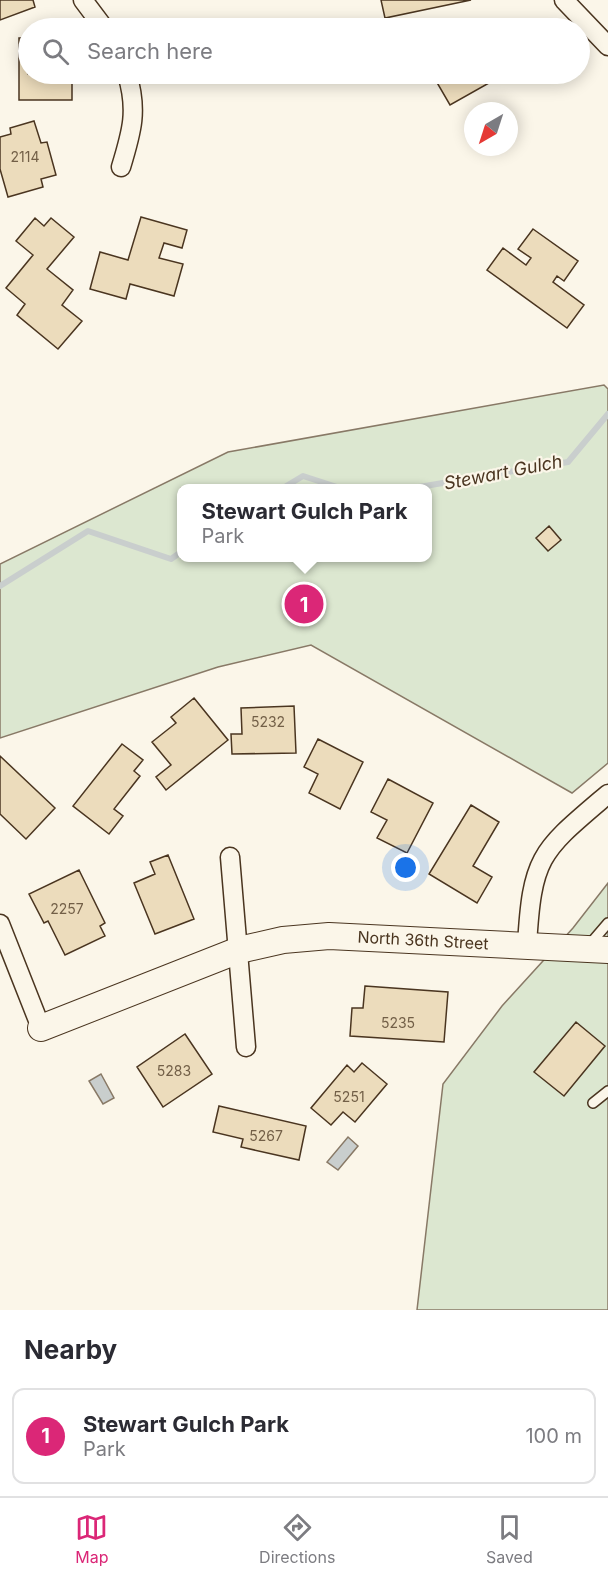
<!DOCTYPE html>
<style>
:root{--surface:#fff;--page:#f2f2f3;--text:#2b2b33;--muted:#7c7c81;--line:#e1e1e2;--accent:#db2777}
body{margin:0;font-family:Inter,sans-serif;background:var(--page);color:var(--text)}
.compass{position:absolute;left:464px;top:102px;width:54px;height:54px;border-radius:50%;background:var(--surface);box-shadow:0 3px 15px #0003;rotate:219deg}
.you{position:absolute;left:406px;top:868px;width:21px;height:21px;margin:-15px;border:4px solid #fff;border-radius:50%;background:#1a73e8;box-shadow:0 0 0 9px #1a73e833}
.badge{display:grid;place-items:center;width:39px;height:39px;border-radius:50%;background:var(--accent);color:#fff;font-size:20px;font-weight:700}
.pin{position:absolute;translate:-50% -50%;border:3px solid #fff;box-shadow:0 2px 6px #0006}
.popup{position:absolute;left:177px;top:484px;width:255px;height:78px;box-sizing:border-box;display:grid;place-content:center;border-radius:12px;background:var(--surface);filter:drop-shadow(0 2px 4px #0005);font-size:20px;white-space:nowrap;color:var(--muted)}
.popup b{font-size:22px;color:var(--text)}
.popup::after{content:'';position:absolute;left:50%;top:100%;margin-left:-12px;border:12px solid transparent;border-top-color:var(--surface)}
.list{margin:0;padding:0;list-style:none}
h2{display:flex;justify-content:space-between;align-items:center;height:78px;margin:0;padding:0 24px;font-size:26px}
h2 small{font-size:20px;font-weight:400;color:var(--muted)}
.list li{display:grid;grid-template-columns:39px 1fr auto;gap:18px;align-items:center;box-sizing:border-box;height:96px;margin:0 12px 12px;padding:0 12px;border:2px solid var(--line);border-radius:12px}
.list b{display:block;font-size:22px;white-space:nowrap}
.list p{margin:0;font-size:20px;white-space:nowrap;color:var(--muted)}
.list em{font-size:20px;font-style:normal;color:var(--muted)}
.icon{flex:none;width:33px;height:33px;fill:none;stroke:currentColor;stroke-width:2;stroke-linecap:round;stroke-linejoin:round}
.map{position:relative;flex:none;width:608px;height:1310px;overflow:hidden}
.search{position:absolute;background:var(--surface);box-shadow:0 3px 15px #0003;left:18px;right:18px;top:18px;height:66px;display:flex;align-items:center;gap:15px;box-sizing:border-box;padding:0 21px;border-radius:33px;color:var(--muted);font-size:22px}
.sheet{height:186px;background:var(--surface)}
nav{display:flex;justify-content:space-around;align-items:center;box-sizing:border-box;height:84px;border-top:2px solid var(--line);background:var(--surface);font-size:16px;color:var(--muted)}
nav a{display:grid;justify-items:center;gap:3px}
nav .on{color:var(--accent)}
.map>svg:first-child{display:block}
.green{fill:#dce7d0;stroke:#887966;stroke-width:1.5;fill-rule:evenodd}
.water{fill:#c9cecd;stroke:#887966;stroke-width:1.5}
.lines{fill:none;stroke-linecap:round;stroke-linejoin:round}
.stream{stroke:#c9cecd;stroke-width:6}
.building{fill:#ecdcbc;stroke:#4a3520;stroke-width:1.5}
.lane-casing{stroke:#4a3520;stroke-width:12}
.street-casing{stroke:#4a3520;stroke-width:21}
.secondary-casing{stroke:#4a3520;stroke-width:28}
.lane{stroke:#fbf6e9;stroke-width:9}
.street{stroke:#fbf6e9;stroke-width:18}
.secondary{stroke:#fbf6e9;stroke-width:26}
.labels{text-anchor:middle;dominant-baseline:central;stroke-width:4.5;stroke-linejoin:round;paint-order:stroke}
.number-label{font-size:14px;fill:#725f47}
.street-label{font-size:16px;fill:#4a3520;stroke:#fbf6e9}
.water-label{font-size:18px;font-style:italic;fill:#4a3520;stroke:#fbf6e9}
</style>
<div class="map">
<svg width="608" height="1310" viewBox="0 0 608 1310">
<rect width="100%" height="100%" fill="#fbf6e9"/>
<!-- green -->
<path class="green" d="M 604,385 L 608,389 L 608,763 L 572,793 L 311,645 L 218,667 L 0,738 L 0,564 L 228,452 ZM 181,488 L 427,488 L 427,558 L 181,558 Z
M 608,883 L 608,1310 L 417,1310 L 443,1084 L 502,1006 L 573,928 Z"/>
<!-- water -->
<path class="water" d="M 101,1074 L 114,1098 L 103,1104 L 89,1081 Z
M 348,1137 L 358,1146 L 338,1170 L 327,1162 Z"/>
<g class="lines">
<!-- stream -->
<path class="stream" d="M 283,488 L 303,476 L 340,488
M 413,488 L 568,462 L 608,414
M 0,586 L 88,531 L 171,559 L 181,552"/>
</g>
<!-- building -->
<path class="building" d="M 0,0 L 33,0 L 35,7 L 0,20 Z
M 381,0 L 471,0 L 385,18 Z
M 19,38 L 28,38 L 28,74 L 72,74 L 72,100 L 19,100 Z
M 432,74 L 505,74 L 450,105 Z
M 34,121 L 41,143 L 47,142 L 56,175 L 41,179 L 43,187 L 8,197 L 0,169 L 0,137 L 11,134 L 10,128 Z
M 141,217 L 187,230 L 182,248 L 164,243 L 159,258 L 183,264 L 174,296 L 130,284 L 126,299 L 90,289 L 100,252 L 128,260 Z
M 35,218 L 44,226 L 51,218 L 74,237 L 47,269 L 73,290 L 62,305 L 82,321 L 58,349 L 17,315 L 25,304 L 6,288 L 33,255 L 16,241 Z
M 533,229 L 578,261 L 564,281 L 557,276 L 553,282 L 584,305 L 567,328 L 487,270 L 503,248 L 526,265 L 531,258 L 518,249 Z
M 549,526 L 561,540 L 548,551 L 536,538 Z
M 194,698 L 228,740 L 166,790 L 156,777 L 171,765 L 152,742 L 176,723 L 171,717 Z
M 294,706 L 296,753 L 232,754 L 231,734 L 242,734 L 241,708 Z
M 318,739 L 363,762 L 340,809 L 309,793 L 318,774 L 304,767 Z
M 122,744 L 143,760 L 134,771 L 140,776 L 114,809 L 123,816 L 109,834 L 73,806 Z
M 0,756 L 55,808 L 26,839 L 0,814 Z
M 388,779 L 433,803 L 407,853 L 377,838 L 387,820 L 371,812 Z
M 471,805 L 499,822 L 473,866 L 492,877 L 477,903 L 429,874 Z
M 168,855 L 194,919 L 155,934 L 134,883 L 155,874 L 150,862 Z
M 79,870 L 105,923 L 100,926 L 105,936 L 65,955 L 48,921 L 44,923 L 29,894 Z
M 365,986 L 448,992 L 444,1042 L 350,1036 L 352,1008 L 363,1008 Z
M 576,1022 L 605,1046 L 564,1096 L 534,1072 Z
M 185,1034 L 212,1074 L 163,1107 L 137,1067 Z
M 362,1063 L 387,1084 L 355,1122 L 343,1112 L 331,1125 L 311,1108 L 347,1065 L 354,1072 Z
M 219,1106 L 306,1126 L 299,1160 L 241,1147 L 243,1139 L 213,1132 Z"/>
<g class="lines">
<!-- lane casing -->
<g class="lane-casing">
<path id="lane" d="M 590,944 L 608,923
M 593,1103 L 608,1091"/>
</g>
<!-- street casing -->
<g class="street-casing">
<path id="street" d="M 83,0 L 104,28
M 564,0 L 608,46
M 121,167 C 132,131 138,110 127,74
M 230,857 L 246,1047
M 0,924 L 41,1028
M 527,946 C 532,855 541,851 608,794"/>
</g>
<!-- secondary casing -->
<g class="secondary-casing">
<path id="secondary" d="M 41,1028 L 239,950 L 283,940 L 329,936 L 608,950"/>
</g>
<!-- lane -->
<use href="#lane" class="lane"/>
<!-- street -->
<use href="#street" class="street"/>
<!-- secondary -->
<use href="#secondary" class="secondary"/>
</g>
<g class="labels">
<!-- number labels -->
<g class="number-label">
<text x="25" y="156">2114</text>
<text x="268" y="721">5232</text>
<text x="67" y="908">2257</text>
<text x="398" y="1022">5235</text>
<text x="174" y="1070">5283</text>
<text x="349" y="1096">5251</text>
<text x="266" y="1135">5267</text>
</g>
<!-- street labels -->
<g class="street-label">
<text transform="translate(423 940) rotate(3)">North 36th Street</text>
</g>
<!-- water labels -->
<g class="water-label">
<text transform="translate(503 472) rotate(-11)">Stewart Gulch</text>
</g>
</g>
</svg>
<svg class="compass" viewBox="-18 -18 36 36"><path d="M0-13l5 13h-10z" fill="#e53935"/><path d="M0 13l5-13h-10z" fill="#7c7c81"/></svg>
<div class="you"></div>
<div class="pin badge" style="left:304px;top:604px">1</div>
<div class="popup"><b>Stewart Gulch Park</b>Park</div>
<div class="search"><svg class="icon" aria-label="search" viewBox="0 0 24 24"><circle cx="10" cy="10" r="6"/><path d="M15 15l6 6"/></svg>Search here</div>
</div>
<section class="sheet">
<h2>Nearby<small></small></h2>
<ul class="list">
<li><span class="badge">1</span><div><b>Stewart Gulch Park</b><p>Park</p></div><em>100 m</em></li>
</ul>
</section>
<nav>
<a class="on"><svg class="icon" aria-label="map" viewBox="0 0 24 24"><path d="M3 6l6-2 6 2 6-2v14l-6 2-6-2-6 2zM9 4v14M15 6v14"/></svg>Map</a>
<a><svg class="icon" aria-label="directions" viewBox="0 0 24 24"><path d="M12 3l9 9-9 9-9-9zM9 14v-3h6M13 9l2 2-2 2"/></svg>Directions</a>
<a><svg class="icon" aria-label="saved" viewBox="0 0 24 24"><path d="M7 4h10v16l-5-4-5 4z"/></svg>Saved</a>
</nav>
